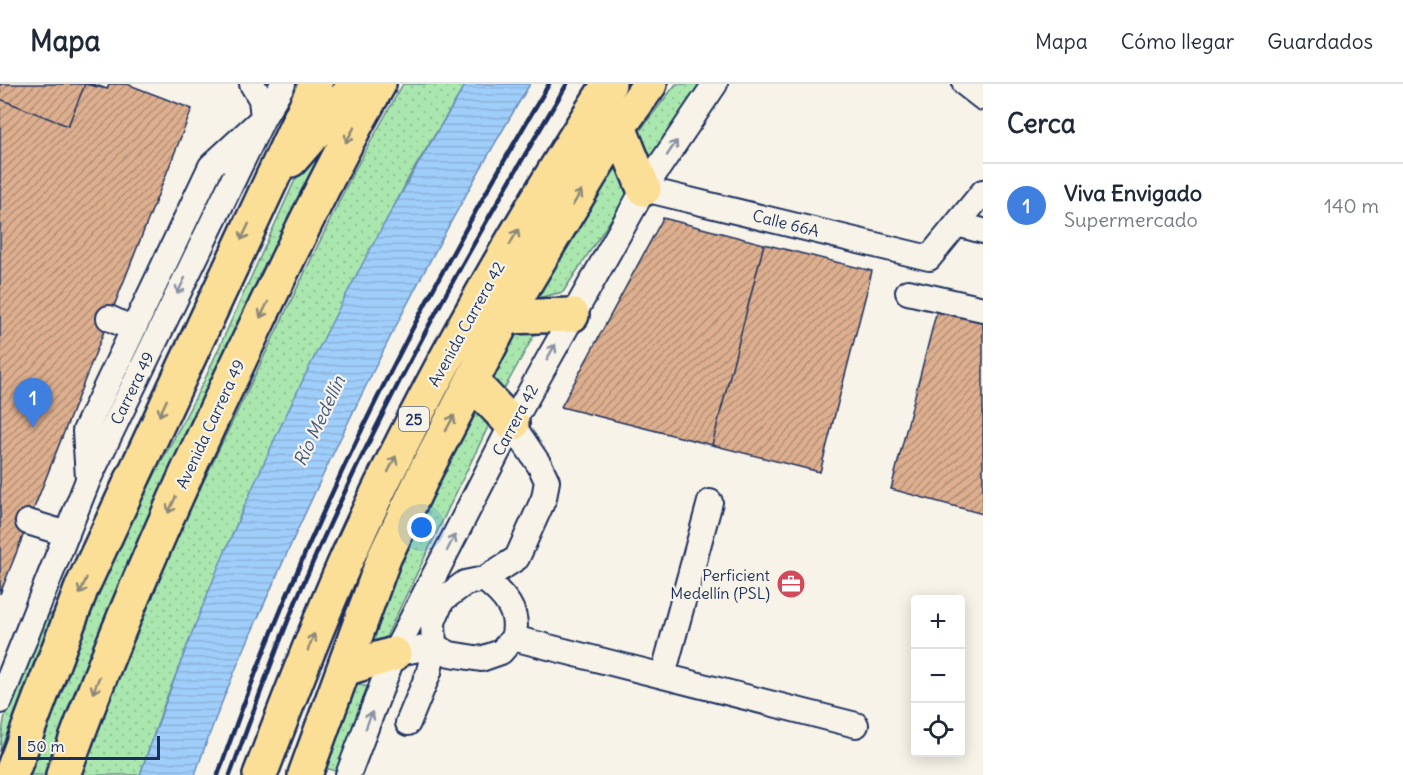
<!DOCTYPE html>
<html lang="es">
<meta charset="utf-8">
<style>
:root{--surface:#fff;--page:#f6f6f7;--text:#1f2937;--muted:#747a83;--line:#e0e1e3;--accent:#d1495b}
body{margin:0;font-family:Delius,sans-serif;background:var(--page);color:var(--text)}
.controls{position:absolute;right:18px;bottom:18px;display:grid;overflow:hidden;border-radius:6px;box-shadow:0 3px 15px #0003}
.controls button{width:54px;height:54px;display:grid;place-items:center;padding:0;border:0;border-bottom:2px solid var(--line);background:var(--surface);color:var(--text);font:30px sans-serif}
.scale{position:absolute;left:18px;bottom:15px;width:142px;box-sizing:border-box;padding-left:6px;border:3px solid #1b2f5e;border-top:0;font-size:16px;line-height:21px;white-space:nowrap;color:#1b2f5e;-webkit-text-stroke:4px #f7f3e8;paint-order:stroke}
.you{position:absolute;left:422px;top:444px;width:21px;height:21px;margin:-15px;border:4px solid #fff;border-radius:50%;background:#1a73e8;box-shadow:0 0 0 9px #1a73e833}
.badge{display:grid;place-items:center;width:39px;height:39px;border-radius:50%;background:var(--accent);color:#fff;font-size:20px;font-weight:700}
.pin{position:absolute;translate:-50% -50px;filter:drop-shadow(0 2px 3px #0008)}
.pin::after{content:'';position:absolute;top:32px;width:21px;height:18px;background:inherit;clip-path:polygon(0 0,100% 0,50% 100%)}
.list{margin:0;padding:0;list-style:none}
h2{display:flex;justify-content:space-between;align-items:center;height:78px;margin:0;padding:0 24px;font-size:26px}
h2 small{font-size:20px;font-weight:400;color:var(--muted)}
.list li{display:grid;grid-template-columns:39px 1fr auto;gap:18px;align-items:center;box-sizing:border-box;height:84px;padding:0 24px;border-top:2px solid var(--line)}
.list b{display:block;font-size:22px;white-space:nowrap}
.list p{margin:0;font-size:20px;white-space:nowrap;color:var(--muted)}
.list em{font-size:20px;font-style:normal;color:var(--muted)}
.icon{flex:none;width:33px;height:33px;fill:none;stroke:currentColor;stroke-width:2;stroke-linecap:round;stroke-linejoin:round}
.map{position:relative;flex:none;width:983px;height:691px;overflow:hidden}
header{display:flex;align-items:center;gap:36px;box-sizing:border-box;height:84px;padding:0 30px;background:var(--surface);border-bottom:2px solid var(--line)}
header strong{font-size:28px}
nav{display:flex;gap:33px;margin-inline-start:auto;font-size:21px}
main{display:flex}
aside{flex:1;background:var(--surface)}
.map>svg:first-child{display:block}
.grass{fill:url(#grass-dots);stroke:#628b86;stroke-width:1.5}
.water{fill:url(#water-rules);stroke:#6b8ebc;stroke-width:1.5}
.building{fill:url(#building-hatch);stroke:#1b2f5e;stroke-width:1.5}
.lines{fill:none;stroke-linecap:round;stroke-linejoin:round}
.minor-casing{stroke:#1b2f5e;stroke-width:28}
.highway-casing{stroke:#1b2f5e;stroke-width:38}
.minor{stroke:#f7f3e8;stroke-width:24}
.highway{stroke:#fbdf96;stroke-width:33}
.rail{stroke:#1b2f5e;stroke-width:4.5}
.oneway{stroke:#8b877a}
.oneway2{stroke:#8991a3}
.labels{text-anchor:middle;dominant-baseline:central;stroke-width:4.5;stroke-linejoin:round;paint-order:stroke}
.shield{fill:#f7f3e8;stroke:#5d6a87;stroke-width:1.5}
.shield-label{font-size:15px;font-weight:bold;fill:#1b2f5e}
.street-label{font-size:16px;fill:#1b2f5e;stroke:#f7f3e8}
.poi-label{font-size:16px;fill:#1b2f5e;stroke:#f7f3e8;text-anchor:end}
.water-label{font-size:18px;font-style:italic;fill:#3c5785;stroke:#f7f3e8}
</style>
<header>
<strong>Mapa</strong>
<nav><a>Mapa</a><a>Cómo llegar</a><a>Guardados</a></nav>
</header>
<main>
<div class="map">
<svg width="983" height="691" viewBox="0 0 983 691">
<defs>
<pattern id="grass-dots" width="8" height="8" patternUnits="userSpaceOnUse" patternTransform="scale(1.5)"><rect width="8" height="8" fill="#aae7ae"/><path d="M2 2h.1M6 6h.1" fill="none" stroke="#92c698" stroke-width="1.8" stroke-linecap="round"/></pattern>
<pattern id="water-rules" width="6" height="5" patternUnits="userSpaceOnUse" patternTransform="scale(1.5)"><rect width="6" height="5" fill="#a0cefb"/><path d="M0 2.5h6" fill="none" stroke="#89b1da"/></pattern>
<pattern id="building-hatch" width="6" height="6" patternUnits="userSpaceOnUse" patternTransform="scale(1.5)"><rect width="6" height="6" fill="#ddaf8e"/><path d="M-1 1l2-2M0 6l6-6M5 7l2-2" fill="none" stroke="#b28f77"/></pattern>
</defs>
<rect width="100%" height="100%" fill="#f7f3e8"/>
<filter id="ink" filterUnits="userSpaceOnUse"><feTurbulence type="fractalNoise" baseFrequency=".0167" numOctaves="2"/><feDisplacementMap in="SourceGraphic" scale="12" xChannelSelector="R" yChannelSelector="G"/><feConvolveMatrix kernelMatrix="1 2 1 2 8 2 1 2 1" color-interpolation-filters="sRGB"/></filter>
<g filter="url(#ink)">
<!-- grass -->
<path class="grass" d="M 403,0 L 466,0 L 409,93 L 242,427 L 166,615 L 140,691 L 81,691 L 158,491 L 352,91 Z
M 676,0 L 702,0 L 648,82 L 638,49 Z
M 356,13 C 309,103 261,193 217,285 C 153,417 97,553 46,691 L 28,691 L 64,591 L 120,457 L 204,297 L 295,96 Z
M 616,83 L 627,111 L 563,208 L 529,216 Z
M 537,246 L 499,314 L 489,294 L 516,248 Z
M 478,322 L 488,343 L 383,559 L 362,568 L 411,452 Z
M 55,528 L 0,673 C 0,626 22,580 37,536 Z
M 353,598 L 371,604 L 341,689 L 323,683 Z"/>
<!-- water -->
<path class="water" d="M 466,0 L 530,0 C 443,144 367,294 297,447 C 261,527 223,608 195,691 L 140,691 C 222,450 332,217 466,0 Z"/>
<!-- building -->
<path class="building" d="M 0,0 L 93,0 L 107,5 L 109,0 L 127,0 L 192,25 L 0,510 Z
M 85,0 L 107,5 L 109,0 L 127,0 L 192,25 L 0,510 L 0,15 L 68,42 Z
M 663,134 L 764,160 L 712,361 L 561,323 Z
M 764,160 L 872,187 L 820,388 L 712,361 Z
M 938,222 L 983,234 L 983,430 L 891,405 Z"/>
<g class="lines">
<!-- minor casing -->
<g class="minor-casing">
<path id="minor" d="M 965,0 L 983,14
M 644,105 L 929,174 L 983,108
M 957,140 L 983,147
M 908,208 L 983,225
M 109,234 L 133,245
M 88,394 L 85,347 L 211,82 L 263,34 L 261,15 L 252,0
M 28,438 L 67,450
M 484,495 C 503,510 521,528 513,554
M 394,570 L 434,562 L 450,570 L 481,575 L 501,568 L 513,554 L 856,641
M 663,591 L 710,418
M 0,617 L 88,396 L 263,34 L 283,0
M 408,639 L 429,588 L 434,562 L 433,538 L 442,516 L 465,499 L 484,495 L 517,474 L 544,414 L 547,397 L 540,382 L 512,340
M 348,691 L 394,570 L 512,340 L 644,105 L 715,0"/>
</g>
<!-- highway casing -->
<g class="highway-casing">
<path id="highway" d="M 619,43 L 644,105
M 291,76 L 357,0
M 505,233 L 572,231
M 472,298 L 512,340
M 344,585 L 394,570
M 11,691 L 82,503 L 316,0
M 63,691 C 117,540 182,395 252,250 C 292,166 332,81 379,0
M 260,691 C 288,617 316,544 348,472 C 422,308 512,151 609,0
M 305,691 L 384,474 L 426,386 L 505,233 L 619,43 L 650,0"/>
</g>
<!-- minor -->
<use href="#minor" class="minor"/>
<!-- highway -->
<use href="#highway" class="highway"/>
<!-- rail -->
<path class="rail" d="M 218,691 C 302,449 418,220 549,0
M 230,691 C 253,629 275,566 301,505 C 376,330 469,163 567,0"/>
</g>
<!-- one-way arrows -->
<defs><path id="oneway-shaft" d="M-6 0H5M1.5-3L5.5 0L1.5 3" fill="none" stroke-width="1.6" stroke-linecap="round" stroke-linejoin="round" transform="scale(1.5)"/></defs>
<g class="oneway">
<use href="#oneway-shaft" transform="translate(350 51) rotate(119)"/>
<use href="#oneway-shaft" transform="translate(577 114) rotate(-60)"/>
<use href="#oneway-shaft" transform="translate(245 148) rotate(115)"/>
<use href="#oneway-shaft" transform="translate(514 153) rotate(-60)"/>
<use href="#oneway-shaft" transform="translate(264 226) rotate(116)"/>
<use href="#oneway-shaft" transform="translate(163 324) rotate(115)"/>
<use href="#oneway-shaft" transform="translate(450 339) rotate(-62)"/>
<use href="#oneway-shaft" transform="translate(392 380) rotate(-64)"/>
<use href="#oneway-shaft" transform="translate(172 421) rotate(115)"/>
<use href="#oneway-shaft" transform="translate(83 502) rotate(113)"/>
<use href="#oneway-shaft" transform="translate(311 558) rotate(-69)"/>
<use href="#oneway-shaft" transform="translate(96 601) rotate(112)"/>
</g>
<g class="oneway2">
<use href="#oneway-shaft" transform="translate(672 64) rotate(-56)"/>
<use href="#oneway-shaft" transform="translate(181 202) rotate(116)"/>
<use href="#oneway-shaft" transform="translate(551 268) rotate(-61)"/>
<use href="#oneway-shaft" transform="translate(451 459) rotate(-63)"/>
<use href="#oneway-shaft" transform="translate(369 636) rotate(-69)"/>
</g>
</g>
<!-- icons -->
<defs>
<g id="office-disc" transform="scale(1.5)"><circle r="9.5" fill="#d1495b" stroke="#f7f3e8"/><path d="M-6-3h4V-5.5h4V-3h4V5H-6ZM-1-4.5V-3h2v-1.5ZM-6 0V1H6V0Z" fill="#fff"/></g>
</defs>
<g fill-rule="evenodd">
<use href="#office-disc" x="791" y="500"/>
</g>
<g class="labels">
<!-- shield labels -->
<rect class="shield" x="399" y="323" width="30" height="24" rx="4.5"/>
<g class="shield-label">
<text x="414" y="335">25</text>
</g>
<!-- street labels -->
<g class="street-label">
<text transform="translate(786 139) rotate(14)">Calle 66A</text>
<text transform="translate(466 240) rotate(-61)">Avenida Carrera 42</text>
<text transform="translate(132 304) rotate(-64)">Carrera 49</text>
<text transform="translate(515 336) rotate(-62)">Carrera 42</text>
<text transform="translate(210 340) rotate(-65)">Avenida Carrera 49</text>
</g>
<!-- poi labels -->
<g class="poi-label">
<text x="770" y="491">Perficient<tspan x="770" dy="18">Medellín (PSL)</tspan></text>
</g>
<!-- water labels -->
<g class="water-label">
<text transform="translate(319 337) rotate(-65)">Río Medellín</text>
</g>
</g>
</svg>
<div class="controls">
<button>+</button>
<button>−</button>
<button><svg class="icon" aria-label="locate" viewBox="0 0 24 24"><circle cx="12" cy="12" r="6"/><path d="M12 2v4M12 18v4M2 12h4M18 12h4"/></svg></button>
</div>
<div class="scale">50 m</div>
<div class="you"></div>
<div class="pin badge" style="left:33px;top:344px;background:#3f7fe0">1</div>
</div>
<aside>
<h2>Cerca<small></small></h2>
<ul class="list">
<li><span class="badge" style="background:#3f7fe0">1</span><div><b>Viva Envigado</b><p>Supermercado</p></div><em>140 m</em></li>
</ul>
</aside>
</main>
